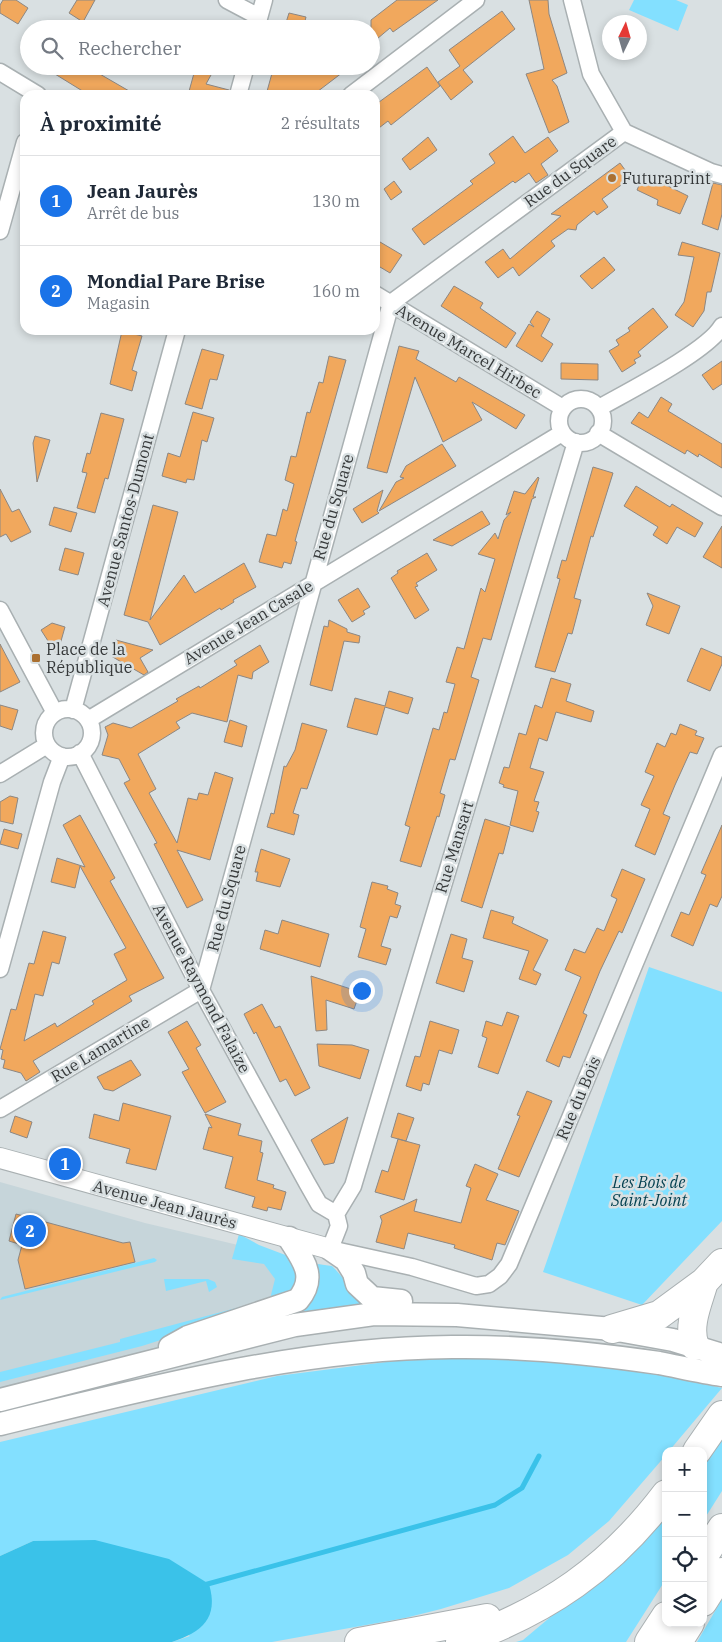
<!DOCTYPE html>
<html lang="fr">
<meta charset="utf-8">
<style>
:root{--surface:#fff;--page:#f6f6f7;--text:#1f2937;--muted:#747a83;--line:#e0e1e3;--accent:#1a73e8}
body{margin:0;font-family:"IBM Plex Serif",serif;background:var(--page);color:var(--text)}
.controls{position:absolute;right:15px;bottom:15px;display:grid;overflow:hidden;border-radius:10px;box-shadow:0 2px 8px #0003}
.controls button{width:45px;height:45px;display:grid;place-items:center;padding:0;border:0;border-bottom:1px solid var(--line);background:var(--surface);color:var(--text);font:25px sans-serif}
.compass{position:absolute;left:602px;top:15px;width:45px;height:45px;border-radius:50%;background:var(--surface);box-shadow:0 2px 8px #0003;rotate:5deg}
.you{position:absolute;left:361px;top:990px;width:18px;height:18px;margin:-12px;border:4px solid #fff;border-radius:50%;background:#1a73e8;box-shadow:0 0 0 8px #1a73e833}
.badge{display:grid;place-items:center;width:32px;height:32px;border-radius:50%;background:var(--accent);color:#fff;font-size:16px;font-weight:700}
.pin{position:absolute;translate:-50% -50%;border:2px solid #fff;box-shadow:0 1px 5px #0006}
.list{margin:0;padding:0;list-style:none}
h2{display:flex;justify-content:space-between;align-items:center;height:65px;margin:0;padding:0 20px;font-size:21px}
h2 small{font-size:16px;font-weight:400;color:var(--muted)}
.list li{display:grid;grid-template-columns:32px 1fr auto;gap:15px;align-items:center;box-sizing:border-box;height:90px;padding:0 20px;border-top:1px solid var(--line)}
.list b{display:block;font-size:19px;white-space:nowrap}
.list p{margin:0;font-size:16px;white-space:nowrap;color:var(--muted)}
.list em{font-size:16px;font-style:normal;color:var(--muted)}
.icon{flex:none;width:28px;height:28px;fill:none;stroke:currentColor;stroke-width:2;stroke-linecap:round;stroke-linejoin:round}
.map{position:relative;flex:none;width:722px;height:1642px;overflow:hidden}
.search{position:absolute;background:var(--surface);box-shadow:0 2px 8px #0003;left:20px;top:20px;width:360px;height:55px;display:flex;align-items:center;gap:12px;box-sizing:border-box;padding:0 18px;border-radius:28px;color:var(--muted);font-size:19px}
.panel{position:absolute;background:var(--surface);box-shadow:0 2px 8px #0003;left:20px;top:90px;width:360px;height:245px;border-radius:15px}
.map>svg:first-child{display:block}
.built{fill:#c6d5da}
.green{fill:#83e0ff}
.water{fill:#3ac2e9}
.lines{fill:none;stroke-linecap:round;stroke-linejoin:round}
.stream{stroke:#3ac2e9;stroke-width:5}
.building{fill:#f1a85d;stroke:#8c8783}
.minor-casing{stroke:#a9b0b2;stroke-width:19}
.tertiary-casing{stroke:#a9b0b2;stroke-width:22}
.secondary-casing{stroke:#a9b0b2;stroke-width:25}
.motorway-casing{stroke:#a9b0b2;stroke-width:30}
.minor{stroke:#fff;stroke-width:16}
.tertiary{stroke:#fff;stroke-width:20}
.secondary{stroke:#fff;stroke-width:22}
.motorway{stroke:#fff;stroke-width:28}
.poi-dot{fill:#ab7031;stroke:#d9e0e2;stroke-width:2}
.labels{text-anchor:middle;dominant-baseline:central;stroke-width:5;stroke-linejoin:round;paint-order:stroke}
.street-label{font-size:16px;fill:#36393a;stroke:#d9e0e2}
.poi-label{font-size:16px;fill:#36393a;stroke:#d9e0e2;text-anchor:start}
.park-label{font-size:16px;font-style:italic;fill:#023f4f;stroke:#d9e0e2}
</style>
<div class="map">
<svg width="722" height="1642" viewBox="0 0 722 1642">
<rect width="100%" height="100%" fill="#d9e0e2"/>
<!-- built -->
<path class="built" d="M 0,1182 L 145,1223 L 331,1267 L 361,1304 L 0,1392 Z"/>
<!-- green -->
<path class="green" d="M 634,0 L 676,0 L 688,5 L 678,31 L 629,10 Z
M 649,967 L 722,992 L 722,1221 L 642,1305 L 543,1272 Z
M 239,1234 L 259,1245 L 288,1256 L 293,1263 L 298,1280 L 293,1292 L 261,1308 L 142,1346 L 0,1382 L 0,1372 L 120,1342 L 120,1339 L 270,1299 L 275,1279 L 264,1264 L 232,1259 Z
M 154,1258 L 157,1260 L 155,1262 L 0,1300 L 2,1297 Z
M 317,1264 L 332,1266 L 335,1269 L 363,1301 L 362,1305 L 264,1321 L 306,1306 C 321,1292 310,1278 317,1264 Z
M 164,1279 L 208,1279 L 215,1282 L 217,1287 L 209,1292 L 206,1281 L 166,1291 Z
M 477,1357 L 622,1366 L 722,1388 L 669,1451 L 666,1451 L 666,1455 L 609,1521 L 568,1555 L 509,1588 L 441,1609 L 405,1618 L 272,1642 L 172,1642 L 190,1636 L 33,1541 L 0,1556 L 0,1442 L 277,1376 L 409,1359 Z
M 722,1430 L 722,1491 L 703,1521 L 703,1458 Z
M 666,1515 L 666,1579 L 626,1642 L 516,1642 L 523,1640 L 658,1527 Z
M 722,1599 L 722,1642 L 697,1642 Z"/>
<!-- water -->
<path class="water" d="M 95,1540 L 169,1559 L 209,1584 C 219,1618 202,1632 172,1642 L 0,1642 L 0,1556 L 33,1541 Z"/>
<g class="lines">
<!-- stream -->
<path class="stream" d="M 204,1585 L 495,1505 L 522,1488 L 539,1456"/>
</g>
<!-- building -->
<path class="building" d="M 3,0 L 16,0 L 28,8 L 18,24 L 0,13 L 0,5 Z
M 77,0 L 95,0 L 83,22 L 69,13 Z
M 397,0 L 438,0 L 393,32 L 390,28 L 371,44 L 371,20 Z
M 529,0 L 548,0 L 549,14 L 567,73 L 552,80 L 557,86 L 569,122 L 549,133 L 526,74 L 544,69 Z
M 502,11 L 515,29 L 463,70 L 473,82 L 451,100 L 438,82 L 460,66 L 449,50 Z
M 289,13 L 306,17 L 303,29 L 284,29 Z
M 42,66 L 86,66 L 136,95 L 89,95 Z
M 196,66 L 216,66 L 206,84 L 229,90 L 228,95 L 188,95 Z
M 274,66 L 351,66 L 313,95 L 266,95 Z
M 427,67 L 440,86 L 391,125 L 388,121 L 375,131 L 375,105 Z
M 513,136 L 525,153 L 548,137 L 558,151 L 541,164 L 548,175 L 536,183 L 529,173 L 515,183 L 513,181 L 424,245 L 412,229 L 473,184 L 470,181 L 495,163 L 489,154 Z
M 428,137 L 437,150 L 410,170 L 402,159 Z
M 620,163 L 631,178 L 602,199 L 608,207 L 597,215 L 594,211 L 577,225 L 576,230 L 568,229 L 551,241 L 555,246 L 519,276 L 513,267 L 498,278 L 485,262 L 503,249 L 510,259 L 561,216 L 551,214 Z
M 644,174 L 688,196 L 680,214 L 657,205 L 658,200 L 637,190 Z
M 394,181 L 402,192 L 391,200 L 384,189 Z
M 713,183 L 722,185 L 722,214 L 718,230 L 702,224 Z
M 375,239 L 402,255 L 390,273 L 375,264 Z
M 682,242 L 720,253 L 711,292 L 707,292 L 704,311 L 693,327 L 675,315 L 684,302 L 694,257 L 678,255 Z
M 604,257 L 615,270 L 592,289 L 580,276 Z
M 454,286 L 483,303 L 480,308 L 516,333 L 506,348 L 441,306 Z
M 653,308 L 668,327 L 638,352 L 641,356 L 634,360 L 636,363 L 622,372 L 609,351 L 619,345 L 616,340 L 630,331 L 628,328 Z
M 537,311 L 550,319 L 541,336 L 553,344 L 542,362 L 516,346 L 529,324 L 534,327 L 530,322 Z
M 122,331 L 142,336 L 132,370 L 137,372 L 132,391 L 110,384 Z
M 399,346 L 419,351 L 416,359 L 456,382 L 459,377 L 525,415 L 516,429 L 472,402 L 482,420 L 443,442 L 415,377 L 387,473 L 367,468 Z
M 202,349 L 224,355 L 217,380 L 210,379 L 202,409 L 185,404 Z
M 329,356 L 346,360 L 295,541 L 297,542 L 291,564 L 284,562 L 282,568 L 259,562 L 267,534 L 276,536 L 283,509 L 287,511 L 294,484 L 285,480 L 291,456 L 296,457 L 307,412 L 310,413 L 319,382 L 323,383 Z
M 722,361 L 722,384 L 713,390 L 702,375 Z
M 561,363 L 598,364 L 598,380 L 561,379 Z
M 661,397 L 672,404 L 668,411 L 722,444 L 722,468 L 699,454 L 698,457 L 687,450 L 685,454 L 631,423 L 639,412 L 648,418 Z
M 193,412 L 214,418 L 207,442 L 202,440 L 194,480 L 187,479 L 186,483 L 162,476 L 168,453 L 180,457 Z
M 101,413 L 124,419 L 108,479 L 105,478 L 95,513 L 77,508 L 87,473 L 82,472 L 87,453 L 90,454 Z
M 35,436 L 50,440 L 37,482 L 33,443 Z
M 442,444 L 456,466 L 379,511 L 396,482 L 404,478 L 400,477 L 406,466 Z
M 593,467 L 613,473 L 593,537 L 591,536 L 574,598 L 581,600 L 572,634 L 568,633 L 555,672 L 535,667 L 560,579 L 557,578 L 562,560 L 566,561 Z
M 538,477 L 539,478 L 533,497 L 536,497 L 532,499 L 519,542 L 491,640 L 483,638 L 471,677 L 479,680 L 455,760 L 450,759 L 440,793 L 445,795 L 439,817 L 437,816 L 421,867 L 400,861 L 410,827 L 405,825 L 433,728 L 439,730 L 444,712 L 447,713 L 455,684 L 446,682 L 457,647 L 464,649 L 481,588 L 485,592 L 495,559 L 478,554 L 495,533 L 498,539 L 504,520 L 511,512 L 506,515 L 514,491 L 525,494 Z
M 636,486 L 670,507 L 672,504 L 703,523 L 695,537 L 677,527 L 667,544 L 653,535 L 658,527 L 624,506 Z
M 0,489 L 12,512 L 19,509 L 31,532 L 11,542 L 6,534 L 0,537 Z
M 383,490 L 377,511 L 379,513 L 362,523 L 353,509 Z
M 153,505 L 178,512 L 150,620 L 184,575 L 195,593 L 244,563 L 256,587 L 233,600 L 234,602 L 221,610 L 220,608 L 160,645 L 148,622 L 124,615 Z
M 54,507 L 77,513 L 71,532 L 49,525 Z
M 482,511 L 490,524 L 452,546 L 433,540 Z
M 722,526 L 722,568 L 703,557 Z
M 65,548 L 84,553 L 78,575 L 59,570 Z
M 427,553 L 437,570 L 416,583 L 418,586 L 415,587 L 429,610 L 415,619 L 391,578 L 398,573 L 397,571 Z
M 358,588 L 370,607 L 363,611 L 365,614 L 352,622 L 338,600 Z
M 647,593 L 680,606 L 669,634 L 646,625 L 653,606 Z
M 329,620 L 347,629 L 347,632 L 360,636 L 359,643 L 344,641 L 332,691 L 310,685 L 324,626 L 328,627 Z
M 52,623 L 65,627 L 57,655 L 41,630 Z
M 116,640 L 153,650 L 140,658 L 148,672 L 144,675 L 111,656 Z
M 0,644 L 20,682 L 0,692 Z
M 260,645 L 269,662 L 253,672 L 252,679 L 238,675 L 227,722 L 192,713 L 176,722 L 180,728 L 138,754 L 156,789 L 149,793 L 177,843 L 188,798 L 197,800 L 199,793 L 208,795 L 215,772 L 233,778 L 210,860 L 177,850 L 203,900 L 187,908 L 154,844 L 157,843 L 124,783 L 130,780 L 119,759 L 102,755 L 108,735 L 105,727 L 113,723 L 131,728 L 178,701 L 176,699 L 199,686 L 200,688 L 237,665 L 234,661 Z
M 701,648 L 722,657 L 722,664 L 710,691 L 687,681 Z
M 551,678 L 571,684 L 566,701 L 594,711 L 591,722 L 556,712 L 547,741 L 539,738 L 530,768 L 544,772 L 534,801 L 539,802 L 536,811 L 539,812 L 533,832 L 510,825 L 518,791 L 503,787 L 504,785 L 499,783 L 504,767 L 509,768 L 519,733 L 526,735 L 535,705 L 542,708 Z
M 389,691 L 413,698 L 408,714 L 385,707 L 377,735 L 347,727 L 355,698 L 385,706 Z
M 0,705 L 18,710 L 12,730 L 0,726 Z
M 230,720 L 247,726 L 242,747 L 224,742 Z
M 302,723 L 327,730 L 307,789 L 301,788 L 293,813 L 299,815 L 294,835 L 267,827 L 271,813 L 274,814 L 284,766 L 286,767 L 295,750 Z
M 680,724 L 697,731 L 695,735 L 704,738 L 697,754 L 690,752 L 675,785 L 663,814 L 670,817 L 655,855 L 635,846 L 650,809 L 641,805 L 654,776 L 645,772 L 657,743 L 665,747 L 671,733 L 676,735 Z
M 10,796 L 18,798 L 13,824 L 0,821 L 0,802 Z
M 80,815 L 115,878 L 110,881 L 164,978 L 129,996 L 132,1001 L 33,1061 L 40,1072 L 26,1081 L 21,1073 L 3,1068 L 5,1060 L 1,1059 L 3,1050 L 0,1049 L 11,1009 L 16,1010 L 29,963 L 34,964 L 43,931 L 66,937 L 59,964 L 52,962 L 43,996 L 35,994 L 24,1041 L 55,1023 L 57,1027 L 94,1004 L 92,1001 L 127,980 L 114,954 L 126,948 L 80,866 L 75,888 L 51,882 L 57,858 L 85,867 L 63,825 Z
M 485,819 L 510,827 L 503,854 L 499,853 L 482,908 L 461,901 Z
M 722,825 L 722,896 L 717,907 L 710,904 L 693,946 L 671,936 L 681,912 L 689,915 L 706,875 L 701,873 Z
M 4,829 L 22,834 L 18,849 L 0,844 Z
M 261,849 L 290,859 L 280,887 L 256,881 L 258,872 L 255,872 Z
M 622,869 L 645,879 L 622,933 L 619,931 L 600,971 L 583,1013 L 587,1015 L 570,1058 L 563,1056 L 559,1067 L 546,1061 L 581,977 L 565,970 L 574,949 L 585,953 L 597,928 L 604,931 L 617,899 L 611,896 Z
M 372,882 L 388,886 L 387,889 L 398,893 L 395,904 L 401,906 L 397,918 L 390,916 L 381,946 L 391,949 L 386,965 L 358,957 L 366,929 L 360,927 Z
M 491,910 L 514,917 L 512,923 L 548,940 L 533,970 L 541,974 L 536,985 L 519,979 L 529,951 L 483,938 Z
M 282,920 L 329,934 L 320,967 L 260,949 L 265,930 L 278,934 Z
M 451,934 L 467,939 L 462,958 L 473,961 L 464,992 L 436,983 Z
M 311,976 L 360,992 L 354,1009 L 326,1000 L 327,1030 L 316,1031 Z
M 262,1004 L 275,1028 L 280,1026 L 310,1088 L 295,1096 L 286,1079 L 280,1082 L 256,1032 L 254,1034 L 244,1014 Z
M 507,1012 L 519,1016 L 498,1074 L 478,1067 L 487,1038 L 482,1036 L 486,1021 L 502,1026 Z
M 187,1021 L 201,1045 L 196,1048 L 226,1102 L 205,1113 L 182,1072 L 189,1069 L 168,1032 Z
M 430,1021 L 459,1030 L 452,1054 L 439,1050 L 429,1085 L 423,1083 L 421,1091 L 406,1086 L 415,1056 L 420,1057 Z
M 317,1044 L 352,1045 L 369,1050 L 360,1079 L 319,1066 Z
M 131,1060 L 141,1075 L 113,1091 L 104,1089 L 97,1077 Z
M 527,1091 L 552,1101 L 519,1177 L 498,1169 L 520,1116 L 517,1115 Z
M 123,1103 L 171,1116 L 156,1170 L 126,1163 L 130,1149 L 89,1138 L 94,1114 L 119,1121 Z
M 398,1113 L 414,1118 L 406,1141 L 391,1137 Z
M 205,1114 L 241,1124 L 238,1135 L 262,1141 L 260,1152 L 263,1153 L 257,1180 L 274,1185 L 273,1188 L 286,1192 L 281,1210 L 268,1207 L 267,1211 L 252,1207 L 255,1197 L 225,1188 L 233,1157 L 203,1149 L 209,1127 L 212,1128 Z
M 15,1116 L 32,1122 L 27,1138 L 10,1132 Z
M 348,1117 L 334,1163 L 324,1165 L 311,1140 Z
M 398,1139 L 420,1145 L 404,1200 L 375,1192 L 382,1170 L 388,1172 Z
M 475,1164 L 498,1174 L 486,1200 L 519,1211 L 505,1245 L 497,1243 L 492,1260 L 454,1248 L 455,1245 L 408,1233 L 404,1249 L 376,1242 L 382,1221 L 380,1216 L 417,1199 L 414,1211 L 461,1223 L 471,1188 L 466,1186 Z
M 16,1214 L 123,1243 L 130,1242 L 135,1262 L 25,1289 L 18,1260 L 22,1245 L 9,1241 Z"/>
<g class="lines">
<!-- minor casing -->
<g class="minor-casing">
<path id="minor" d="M 227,0 L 259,17
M 572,0 L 591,74 L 624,132 L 711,172 L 722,175
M 256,29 L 264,0
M 0,72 L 38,95
M 238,95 L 246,66
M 351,95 L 476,0
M 0,231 L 25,142
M 375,294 L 563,408
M559 421a22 22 0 1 1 44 0a22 22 0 1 1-44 0Z
M 599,408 C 627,392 708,351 722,326
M 598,433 L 722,507
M 576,442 L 353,1186 L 336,1214 L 339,1226 L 330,1249 L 412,1267 L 476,1286 L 489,1284 L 500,1276 L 509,1264 L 722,755
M 0,610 L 55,713
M44 733a24 24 0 1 1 48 0a24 24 0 1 1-48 0Z
M 73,710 L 177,330
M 88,720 L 562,433
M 80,753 L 201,990 L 307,1183 L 319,1204 L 336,1214
M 0,774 L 47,745
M 0,969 L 52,782 L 62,756
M 0,1109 L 201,990 L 391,303 L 624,132"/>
</g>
<!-- tertiary casing -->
<g class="tertiary-casing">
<path id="tertiary" d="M 0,1158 L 330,1249"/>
</g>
<!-- secondary casing -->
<g class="secondary-casing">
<path id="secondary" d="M 330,1249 L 346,1260 L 354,1273 L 357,1284 L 372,1298 L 401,1301
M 170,1347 L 188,1337 L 298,1300 C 318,1276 302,1259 289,1238
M 0,1400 L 295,1325 L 374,1314 L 457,1315 L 612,1329 L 673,1340 L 722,1355
M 0,1424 C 148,1388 299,1348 452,1347 C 521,1346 591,1353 659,1363 C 680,1367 701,1372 722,1375"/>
</g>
<!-- motorway casing -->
<g class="motorway-casing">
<path id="motorway" d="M 612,1329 L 659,1315 L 704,1282 L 722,1263
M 695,1346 C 687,1326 698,1303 704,1282
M 697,1451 L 722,1415
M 703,1557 L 722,1528
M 703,1602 L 722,1572
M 359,1642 L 487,1618
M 460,1642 C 547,1611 610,1568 666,1494
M 649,1642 L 666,1616
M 678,1642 L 690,1623"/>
</g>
<!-- minor -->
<use href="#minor" class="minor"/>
<!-- tertiary -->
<use href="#tertiary" class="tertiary"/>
<!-- secondary -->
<use href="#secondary" class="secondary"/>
<!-- motorway -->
<use href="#motorway" class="motorway"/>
</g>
<!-- markers -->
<g class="poi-dot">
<circle cx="612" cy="178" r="5"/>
<rect x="31" y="653" width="10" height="10" rx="2.5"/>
</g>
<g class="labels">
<!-- street labels -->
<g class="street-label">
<text transform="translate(570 171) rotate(-36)">Rue du Square</text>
<text transform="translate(469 351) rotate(31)">Avenue Marcel Hirbec</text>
<text transform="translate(333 507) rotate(-74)">Rue du Square</text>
<text transform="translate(125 520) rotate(-75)">Avenue Santos-Dumont</text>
<text transform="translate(248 622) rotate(-31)">Avenue Jean Casale</text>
<text transform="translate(454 847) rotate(-73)">Rue Mansart</text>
<text transform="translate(226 898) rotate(-75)">Rue du Square</text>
<text transform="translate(202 988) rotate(62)">Avenue Raymond Falaize</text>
<text transform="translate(100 1049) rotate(-31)">Rue Lamartine</text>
<text transform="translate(578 1098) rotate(-67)">Rue du Bois</text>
<text transform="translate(165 1204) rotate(15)">Avenue Jean Jaurès</text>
</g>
<!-- poi labels -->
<g class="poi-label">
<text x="622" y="178">Futuraprint</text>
<text x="46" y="649">Place de la<tspan x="46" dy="18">République</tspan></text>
</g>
<!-- park labels -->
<g class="park-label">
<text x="649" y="1182">Les Bois de<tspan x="649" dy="18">Saint-Joint</tspan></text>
</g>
</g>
</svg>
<div class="controls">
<button>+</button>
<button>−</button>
<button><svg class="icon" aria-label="locate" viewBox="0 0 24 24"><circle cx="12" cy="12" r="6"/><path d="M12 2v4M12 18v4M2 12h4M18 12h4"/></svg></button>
<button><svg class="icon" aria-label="layers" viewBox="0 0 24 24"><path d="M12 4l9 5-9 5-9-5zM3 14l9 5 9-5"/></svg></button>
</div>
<svg class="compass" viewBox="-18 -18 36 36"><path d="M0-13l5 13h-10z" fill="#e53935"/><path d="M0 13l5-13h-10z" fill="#747a83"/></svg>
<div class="you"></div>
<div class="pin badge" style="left:65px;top:1164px">1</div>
<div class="pin badge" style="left:30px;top:1231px">2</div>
<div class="search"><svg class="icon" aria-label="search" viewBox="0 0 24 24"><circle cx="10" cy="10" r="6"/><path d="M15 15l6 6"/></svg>Rechercher</div>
<section class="panel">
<h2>À proximité<small>2 résultats</small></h2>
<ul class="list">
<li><span class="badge">1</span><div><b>Jean Jaurès</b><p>Arrêt de bus</p></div><em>130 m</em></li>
<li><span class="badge">2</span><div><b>Mondial Pare Brise</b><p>Magasin</p></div><em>160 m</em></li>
</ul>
</section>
</div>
